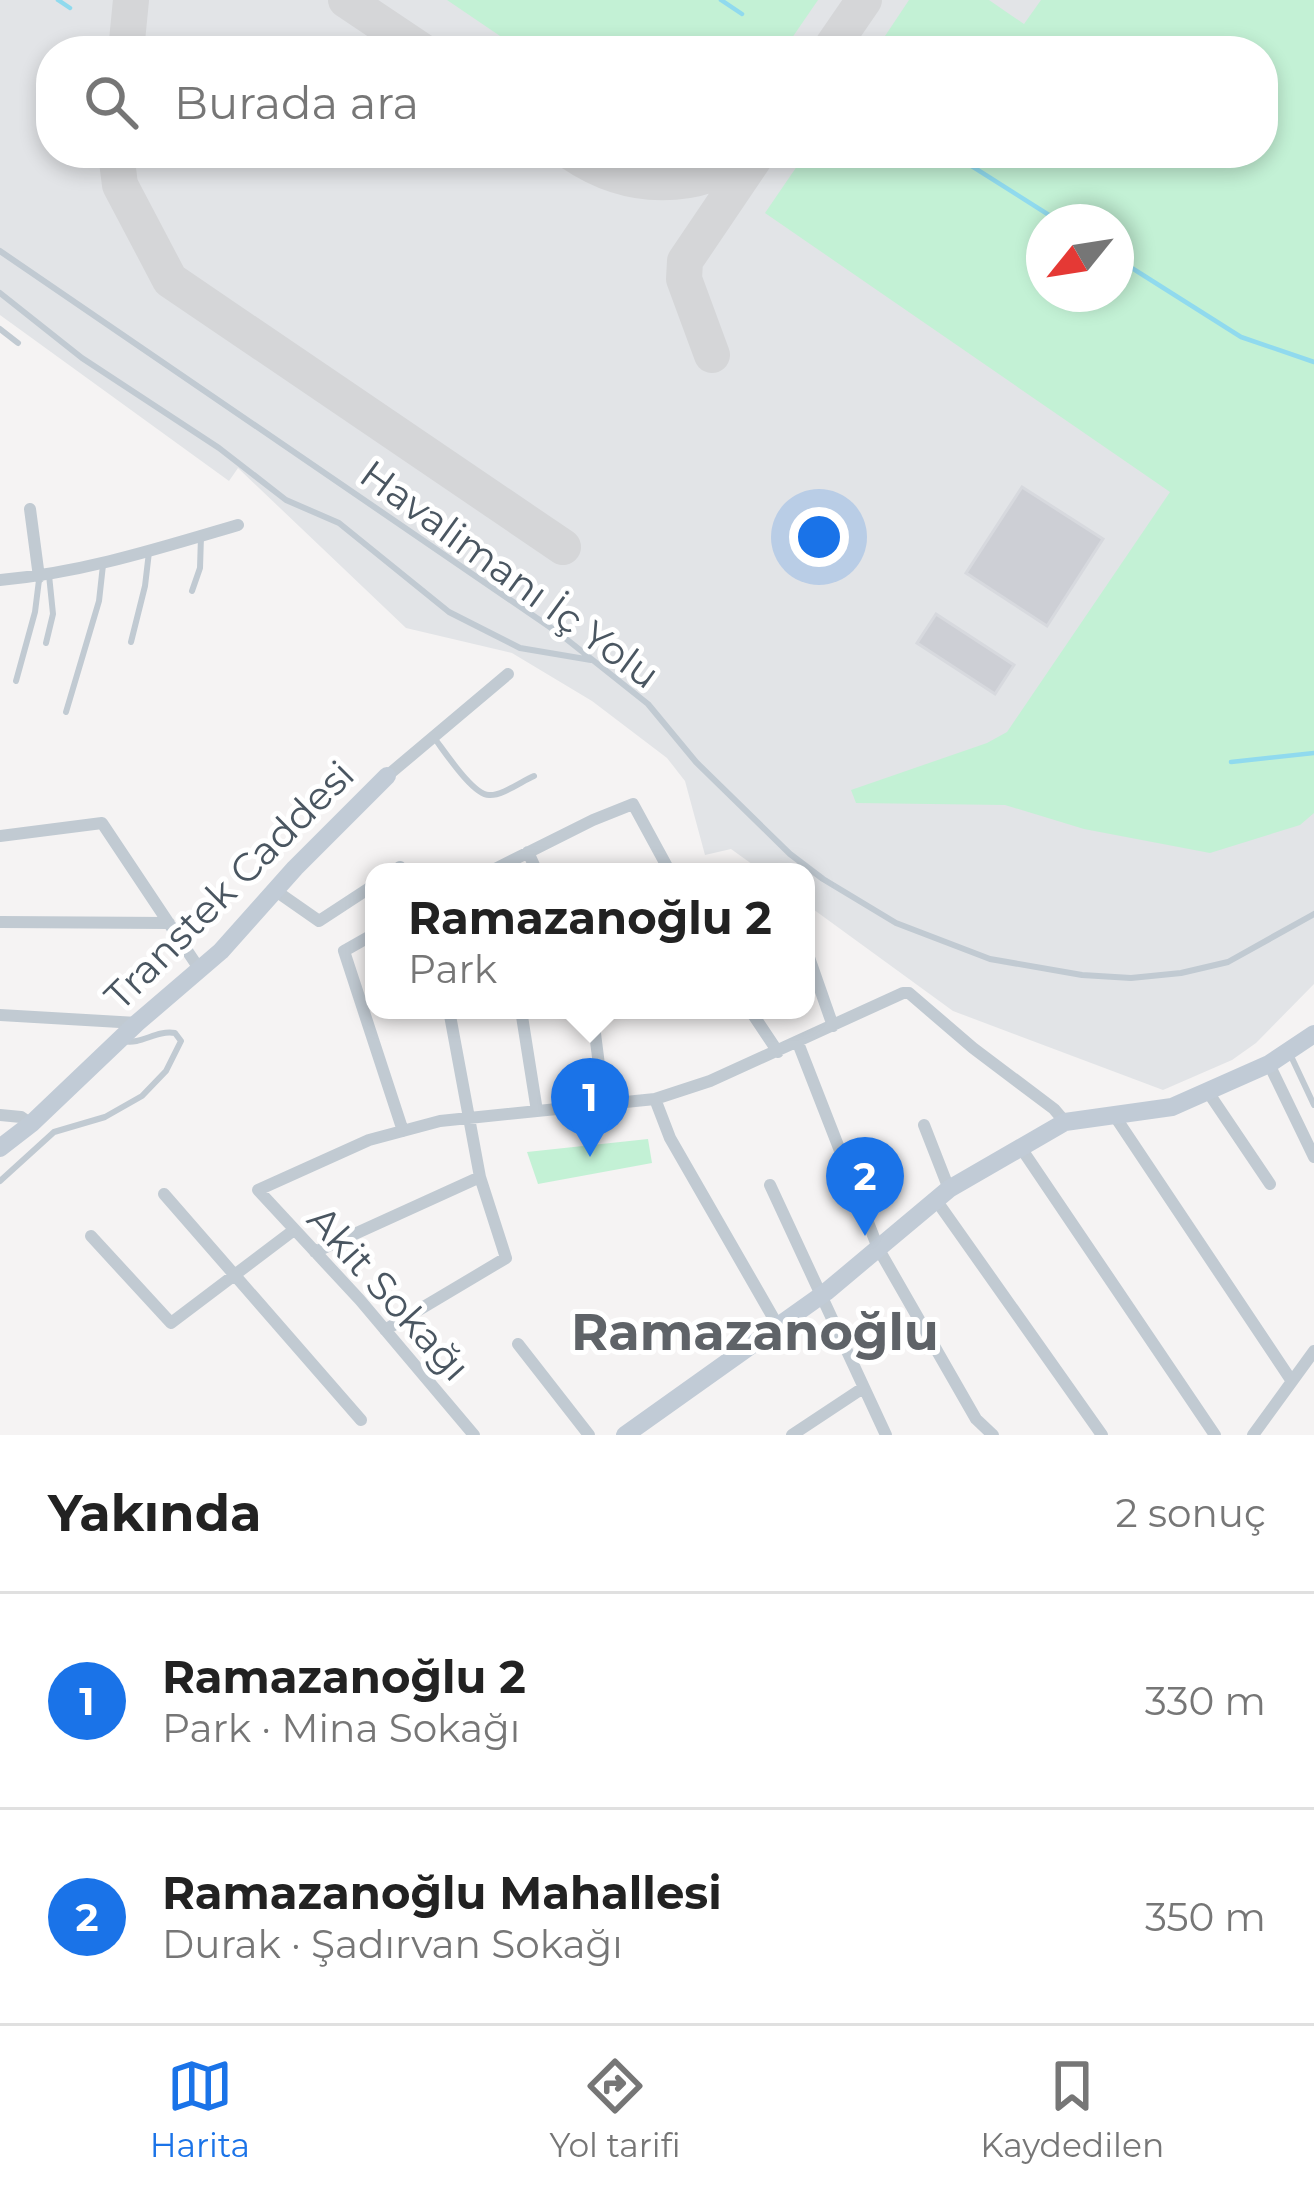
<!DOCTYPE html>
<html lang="tr">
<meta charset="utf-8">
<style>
:root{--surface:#fff;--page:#f2f2f2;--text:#222;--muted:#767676;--line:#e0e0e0;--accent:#1a73e8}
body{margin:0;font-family:Montserrat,sans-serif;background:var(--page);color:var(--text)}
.compass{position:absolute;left:1026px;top:204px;width:108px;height:108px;border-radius:50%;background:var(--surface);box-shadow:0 6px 18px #0003;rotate:240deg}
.you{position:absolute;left:819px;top:537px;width:42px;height:42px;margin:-30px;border:9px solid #fff;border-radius:50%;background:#1a73e8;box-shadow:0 0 0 18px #1a73e833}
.badge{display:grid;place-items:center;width:78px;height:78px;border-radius:50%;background:var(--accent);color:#fff;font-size:39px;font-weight:700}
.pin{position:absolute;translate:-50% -99px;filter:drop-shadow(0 3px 6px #0008)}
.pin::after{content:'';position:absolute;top:63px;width:42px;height:36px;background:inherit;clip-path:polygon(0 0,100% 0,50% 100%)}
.popup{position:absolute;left:365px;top:863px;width:450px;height:156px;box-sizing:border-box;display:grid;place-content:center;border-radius:24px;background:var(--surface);filter:drop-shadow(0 3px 9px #0005);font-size:39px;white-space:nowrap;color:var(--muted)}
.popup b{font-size:45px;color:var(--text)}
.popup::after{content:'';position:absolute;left:50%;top:100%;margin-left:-24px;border:24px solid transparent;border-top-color:var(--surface)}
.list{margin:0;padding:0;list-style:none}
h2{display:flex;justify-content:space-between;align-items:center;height:156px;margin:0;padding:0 48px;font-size:51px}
h2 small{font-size:39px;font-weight:400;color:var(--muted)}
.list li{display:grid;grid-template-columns:78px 1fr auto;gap:36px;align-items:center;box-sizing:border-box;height:216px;padding:0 48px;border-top:3px solid var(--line)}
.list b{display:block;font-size:45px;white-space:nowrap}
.list p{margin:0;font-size:39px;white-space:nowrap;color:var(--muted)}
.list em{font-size:39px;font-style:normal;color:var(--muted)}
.icon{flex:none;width:66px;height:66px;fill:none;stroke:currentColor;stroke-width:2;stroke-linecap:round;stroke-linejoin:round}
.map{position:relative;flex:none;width:1314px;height:1435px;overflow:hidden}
.search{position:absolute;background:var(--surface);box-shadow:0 6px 18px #0003;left:36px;right:36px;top:36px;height:132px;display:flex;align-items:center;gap:30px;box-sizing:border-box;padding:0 42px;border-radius:48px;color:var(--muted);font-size:45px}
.sheet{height:588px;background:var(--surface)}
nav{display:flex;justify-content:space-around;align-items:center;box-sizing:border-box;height:168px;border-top:3px solid var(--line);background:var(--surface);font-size:33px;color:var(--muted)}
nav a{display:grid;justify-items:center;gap:6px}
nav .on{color:var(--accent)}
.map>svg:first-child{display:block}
.airport{fill:#e2e4e7;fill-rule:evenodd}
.green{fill:#c3f1d5;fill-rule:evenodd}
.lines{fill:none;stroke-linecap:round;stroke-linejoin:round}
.stream{stroke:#90daee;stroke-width:4.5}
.taxiway{stroke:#d5d6d8;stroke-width:36}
.building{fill:#cdcfd5;stroke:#d7d9de;stroke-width:3}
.lane{stroke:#c1cad2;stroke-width:6}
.street{stroke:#c1cad2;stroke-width:12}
.secondary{stroke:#c1cbd6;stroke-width:18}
.labels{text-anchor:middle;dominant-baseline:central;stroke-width:10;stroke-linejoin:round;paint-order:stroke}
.street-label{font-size:39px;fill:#4a5661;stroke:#fff}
.district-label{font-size:51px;font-weight:bold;fill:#5f6368;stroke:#fff}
</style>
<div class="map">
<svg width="1314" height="1435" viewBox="0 0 1314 1435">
<rect width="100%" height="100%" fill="#f5f3f3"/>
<!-- airport -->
<path class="airport" d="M 0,0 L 1314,0 L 1314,984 L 1256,1043 L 1232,1060 L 1163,1090 L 953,1011 L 806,904 L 806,872 L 763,872 L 731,849 L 705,855 L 685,781 L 667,758 L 592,701 L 512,653 L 406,628 L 238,468 L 229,481 L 0,315 ZM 51,51 L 1263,51 L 1263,153 L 51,153 ZM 1044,222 L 1116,222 L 1116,294 L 1044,294 Z"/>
<!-- green -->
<path class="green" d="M 447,0 L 818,0 L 783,51 L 522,51 Z
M 909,0 L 989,0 L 1024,24 L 1041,0 L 1314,0 L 1314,813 L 1300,825 L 1210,853 L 1084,829 L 1005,805 L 856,803 L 851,790 L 987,743 L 1007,732 L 1170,492 L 765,213 L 806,153 L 1263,153 L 1263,51 L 875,51 ZM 1044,222 L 1116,222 L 1116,294 L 1044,294 Z
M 648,1139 L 652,1163 L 538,1184 L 527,1152 Z"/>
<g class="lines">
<!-- stream -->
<path class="stream" d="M 58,0 L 70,8
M 721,0 L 742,14
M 951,153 L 1060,222
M 1116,258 L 1241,337 L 1314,362
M 1231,762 L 1314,753"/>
<!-- taxiway -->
<path class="taxiway" d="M 346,0 L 422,51
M 126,51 L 131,0
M 829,51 L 864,0
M 116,153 L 120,185 L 170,280 L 563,547
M 572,153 C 628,191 695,193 751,153
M 712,355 L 684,279 L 685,261 L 758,153"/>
</g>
<!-- building -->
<path class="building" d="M 1022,487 L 1103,539 L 1047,626 L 966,573 Z
M 936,614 L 1014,665 L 995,694 L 917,643 Z"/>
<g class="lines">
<!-- lane -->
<path class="lane" d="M 0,251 L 560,634 L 648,704 L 696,762 L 790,854 L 823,879 L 896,923 L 990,959 L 1082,975 L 1131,978 L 1181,973 L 1228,962 L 1314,914
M 0,293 L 82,358 L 219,448 L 286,500 L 339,523 L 449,612 L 520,648 L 591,660
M 0,329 L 18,343
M 192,591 L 200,568 L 201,536
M 131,642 L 145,586 L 149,552
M 46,643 L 53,614 L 49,575
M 16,681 L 35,612 L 39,580
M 66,712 L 99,601 L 103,565
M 435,739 C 445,752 473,795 489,795 C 502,796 522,781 534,776
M 1290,1054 L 1314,1105
M 0,1181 L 54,1132 L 105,1117 L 142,1096 L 166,1071 L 181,1041 L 175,1033 C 155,1030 142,1045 123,1041"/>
<!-- street -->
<path class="street" d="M 30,509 L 39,577
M 0,580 C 82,573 160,548 238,525
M 387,776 L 508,674
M 0,836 L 102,823 L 200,970
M 528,852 L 537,872
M 393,872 L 400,867 L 402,872
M 489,872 L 593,820 L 633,804 L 670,872
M 276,891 L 319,921 L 374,885
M 0,922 L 169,923
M 374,934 L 344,951 L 403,1131
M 806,949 L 833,1026
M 521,1010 L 537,1111
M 592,1010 L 604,1104
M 750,1010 L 778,1052
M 0,1015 L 137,1023
M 798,1043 L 878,1248 L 976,1419 L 993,1435
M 1269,1064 L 1314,1157
M 1208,1092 L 1270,1184
M 655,1099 L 670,1138 L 778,1326
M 0,1115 L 21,1117 L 31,1124
M 1114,1115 L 1291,1380
M 924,1125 L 949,1189
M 1021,1148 L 1215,1435
M 770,1185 L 886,1435
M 164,1194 L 361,1420
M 936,1200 L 1102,1435
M 91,1236 L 171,1323 L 294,1230
M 315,1252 L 480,1177
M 385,1330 L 506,1258 L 480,1177 L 449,1010
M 518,1344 L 589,1435
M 474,1435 L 360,1300 L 258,1190 L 369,1140 L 440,1121 L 655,1099 L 710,1081 L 903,993 L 909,993 L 973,1048 L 1054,1109 L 1065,1122
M 792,1435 L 863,1388
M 1253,1435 L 1314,1351"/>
<!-- secondary -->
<path class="secondary" d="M 0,1148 L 31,1124 L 137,1023 L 221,951 L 295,868 L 387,776
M 625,1435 L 826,1292 L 949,1189 L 1065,1122 L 1172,1107 L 1269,1064 L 1314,1034"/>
</g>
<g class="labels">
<!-- street labels -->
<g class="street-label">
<text transform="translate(510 574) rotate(36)">Havalimanı İç Yolu</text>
<text transform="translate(229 885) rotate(-45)">Transtek Caddesi</text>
<text transform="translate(389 1293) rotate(48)">Akit Sokağı</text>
</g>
<!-- district labels -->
<g class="district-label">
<text x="755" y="1332">Ramazanoğlu</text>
</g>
</g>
</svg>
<svg class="compass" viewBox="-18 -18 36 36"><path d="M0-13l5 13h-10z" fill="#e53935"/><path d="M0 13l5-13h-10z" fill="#767676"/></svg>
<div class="you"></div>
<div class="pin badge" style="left:590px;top:1157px">1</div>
<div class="popup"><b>Ramazanoğlu 2</b>Park</div>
<div class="pin badge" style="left:865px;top:1236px">2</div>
<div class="search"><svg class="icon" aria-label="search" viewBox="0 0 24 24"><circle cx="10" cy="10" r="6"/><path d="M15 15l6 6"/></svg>Burada ara</div>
</div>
<section class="sheet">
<h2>Yakında<small>2 sonuç</small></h2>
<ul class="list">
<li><span class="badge">1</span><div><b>Ramazanoğlu 2</b><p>Park · Mina Sokağı</p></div><em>330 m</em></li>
<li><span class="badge">2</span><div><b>Ramazanoğlu Mahallesi</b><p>Durak · Şadırvan Sokağı</p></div><em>350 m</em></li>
</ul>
</section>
<nav>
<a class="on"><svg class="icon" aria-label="map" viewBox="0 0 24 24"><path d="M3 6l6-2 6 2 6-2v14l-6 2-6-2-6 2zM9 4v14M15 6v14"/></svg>Harita</a>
<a><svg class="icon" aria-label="directions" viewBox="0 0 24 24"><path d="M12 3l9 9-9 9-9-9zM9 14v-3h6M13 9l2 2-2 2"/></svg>Yol tarifi</a>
<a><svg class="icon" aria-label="saved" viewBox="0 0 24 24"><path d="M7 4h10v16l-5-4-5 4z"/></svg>Kaydedilen</a>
</nav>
